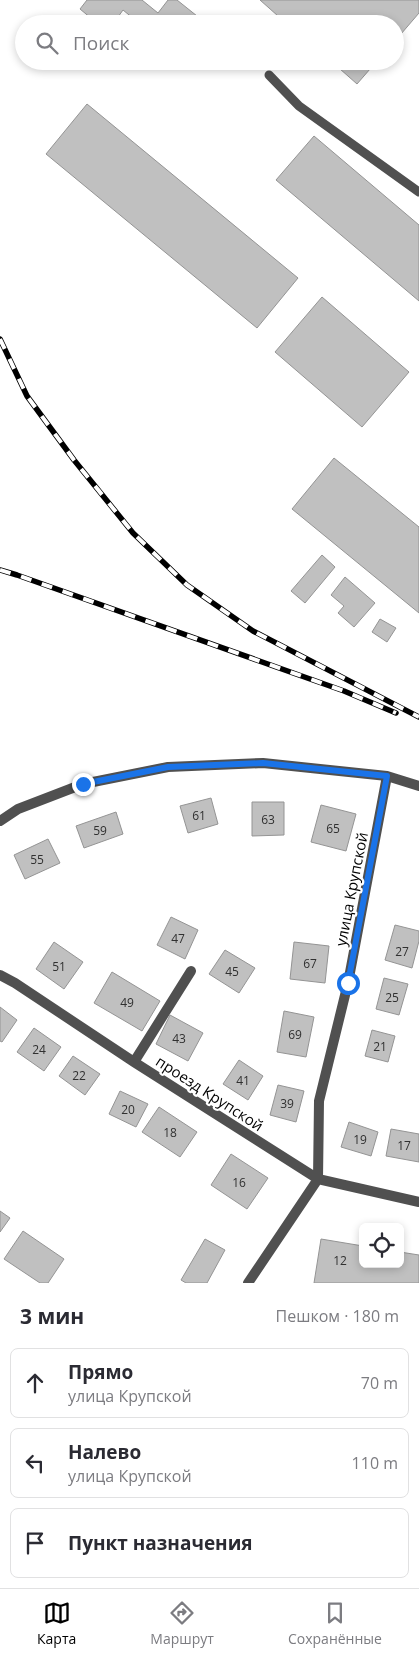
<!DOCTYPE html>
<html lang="ru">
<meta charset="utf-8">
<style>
:root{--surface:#fff;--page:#f2f2f3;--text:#2b2b33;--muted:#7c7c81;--line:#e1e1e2;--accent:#000}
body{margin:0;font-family:"Open Sans",sans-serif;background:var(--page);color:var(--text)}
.controls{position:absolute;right:15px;bottom:15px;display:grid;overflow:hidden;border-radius:8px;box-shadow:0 2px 8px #0003}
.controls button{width:45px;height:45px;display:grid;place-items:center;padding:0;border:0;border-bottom:1px solid var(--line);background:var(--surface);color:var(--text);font:25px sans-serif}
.stop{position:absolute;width:15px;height:15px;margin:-11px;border:4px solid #1a73e8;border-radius:50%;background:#fff}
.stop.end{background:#1a73e8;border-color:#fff;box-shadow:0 1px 5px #0008}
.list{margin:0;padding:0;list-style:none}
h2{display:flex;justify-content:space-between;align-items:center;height:65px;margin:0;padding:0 20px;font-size:21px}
h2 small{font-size:16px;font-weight:400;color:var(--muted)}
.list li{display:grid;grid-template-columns:32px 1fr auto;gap:15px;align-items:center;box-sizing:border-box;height:70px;margin:0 10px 10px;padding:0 10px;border:1px solid var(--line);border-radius:8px}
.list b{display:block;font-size:19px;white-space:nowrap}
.list p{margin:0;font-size:16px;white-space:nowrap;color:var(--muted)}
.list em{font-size:16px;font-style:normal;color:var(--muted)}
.icon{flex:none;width:28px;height:28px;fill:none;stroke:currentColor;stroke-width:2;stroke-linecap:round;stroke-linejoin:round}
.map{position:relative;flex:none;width:419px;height:1283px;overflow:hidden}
.search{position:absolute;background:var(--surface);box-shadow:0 2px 8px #0003;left:15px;right:15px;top:15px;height:55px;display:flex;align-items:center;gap:12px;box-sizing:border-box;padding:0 18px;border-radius:28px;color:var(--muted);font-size:19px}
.sheet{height:305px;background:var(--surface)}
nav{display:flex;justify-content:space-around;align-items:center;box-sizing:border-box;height:70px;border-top:1px solid var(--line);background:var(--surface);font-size:14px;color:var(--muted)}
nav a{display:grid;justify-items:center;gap:2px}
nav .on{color:var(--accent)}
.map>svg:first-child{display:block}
.building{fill:#c0c0c0;stroke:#949494}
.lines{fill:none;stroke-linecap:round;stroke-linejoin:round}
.service{stroke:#505050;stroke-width:9}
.minor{stroke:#505050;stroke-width:10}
.rail-casing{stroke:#000;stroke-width:5.5}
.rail{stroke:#fff;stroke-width:4;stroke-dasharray:11;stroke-linecap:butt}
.route{stroke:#1a73e8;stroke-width:6}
.labels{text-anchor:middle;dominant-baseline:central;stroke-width:4.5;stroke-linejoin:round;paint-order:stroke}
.number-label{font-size:12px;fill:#303030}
.street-label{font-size:15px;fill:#000;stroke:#fff}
</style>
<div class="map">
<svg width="419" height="1283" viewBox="0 0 419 1283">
<rect width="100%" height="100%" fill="#fff"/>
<!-- building -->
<path class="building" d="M 87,0 L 142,0 L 158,13 L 168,0 L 177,0 L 207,24 L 140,24 L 123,10 L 113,24 L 98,24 L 80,9 Z
M 260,0 L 419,0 L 419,13 L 395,41 L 395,24 L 287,24 Z
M 331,61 L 377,61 L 357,84 Z
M 87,104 L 298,278 L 257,328 L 46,154 Z
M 314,136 L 419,225 L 419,301 L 276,180 Z
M 322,297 L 409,372 L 362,427 L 275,352 Z
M 334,458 L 419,527 L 419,613 L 292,509 Z
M 322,555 L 335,567 L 305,603 L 291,591 Z
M 345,577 L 375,603 L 354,627 L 338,613 L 344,606 L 331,595 Z
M 380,619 L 396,628 L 387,642 L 372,632 Z
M 211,798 L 218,824 L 188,833 L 180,806 Z
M 252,802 L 284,802 L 284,835 L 252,836 Z
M 321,805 L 356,814 L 346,851 L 311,842 Z
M 116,812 L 123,834 L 84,848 L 76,826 Z
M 48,839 L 60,863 L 25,879 L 14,855 Z
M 171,917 L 198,930 L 185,959 L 157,945 Z
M 395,925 L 419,931 L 419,941 L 412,968 L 385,960 Z
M 54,942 L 83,962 L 64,989 L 36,969 Z
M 294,942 L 329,946 L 325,983 L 290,979 Z
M 225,950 L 255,968 L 239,993 L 209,974 Z
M 112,972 L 160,1001 L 142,1031 L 94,1003 Z
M 384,978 L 408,984 L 399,1015 L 376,1009 Z
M 0,1007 L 17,1020 L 2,1042 L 0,1041 Z
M 284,1011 L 314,1017 L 306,1057 L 277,1052 Z
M 170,1015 L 203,1033 L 188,1061 L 156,1044 Z
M 34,1028 L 61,1047 L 44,1071 L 17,1052 Z
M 372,1030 L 395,1036 L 388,1062 L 365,1056 Z
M 73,1056 L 100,1074 L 85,1095 L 59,1076 Z
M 239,1060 L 263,1076 L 248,1100 L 223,1084 Z
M 278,1085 L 304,1091 L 296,1122 L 270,1115 Z
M 120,1091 L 148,1104 L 136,1127 L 109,1114 Z
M 159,1107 L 197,1132 L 180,1157 L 142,1132 Z
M 349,1122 L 378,1132 L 371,1156 L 341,1147 Z
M 391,1129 L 419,1134 L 419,1162 L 386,1156 Z
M 231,1154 L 268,1178 L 247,1209 L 211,1185 Z
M 0,1211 L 10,1218 L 0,1232 Z
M 23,1231 L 64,1259 L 48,1283 L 40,1283 L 4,1259 Z
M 205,1239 L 225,1250 L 207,1283 L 186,1283 L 181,1280 Z
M 321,1239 L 363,1246 L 363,1264 L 400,1264 L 400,1252 L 419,1255 L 419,1283 L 314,1283 Z"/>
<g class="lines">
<!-- service -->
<path class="service" d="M 269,75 L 299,106 L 419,192"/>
<!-- minor -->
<path class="minor" d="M 0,821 L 18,809 L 83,784 L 168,767 L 263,763 L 387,776 L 419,786
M 0,975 L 15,983 L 134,1062 L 318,1179 L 419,1202
M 134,1062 L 191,971
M 248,1283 L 318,1179 L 319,1101 L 348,983 L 387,776"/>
<!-- rail casing -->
<g class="rail-casing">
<path id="rail" d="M 0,339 L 27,396 L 74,460 L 133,533 L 187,585 L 253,631 L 419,717
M 0,570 L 17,575 L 344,691 L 396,713"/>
</g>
<!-- rail -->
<use href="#rail" class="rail"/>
</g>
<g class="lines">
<!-- route -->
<path class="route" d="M 83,784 L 168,767 L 263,763 L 387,776 L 348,983"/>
</g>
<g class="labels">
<!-- number labels -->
<g class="number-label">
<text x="199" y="815">61</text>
<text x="268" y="819">63</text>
<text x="333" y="828">65</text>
<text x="100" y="830">59</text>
<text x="37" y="859">55</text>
<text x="178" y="938">47</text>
<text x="402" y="951">27</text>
<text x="310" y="963">67</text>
<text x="59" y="966">51</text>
<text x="232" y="971">45</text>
<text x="392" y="997">25</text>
<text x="127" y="1002">49</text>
<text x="295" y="1034">69</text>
<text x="179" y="1038">43</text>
<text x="380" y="1046">21</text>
<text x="39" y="1049">24</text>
<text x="79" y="1075">22</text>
<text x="243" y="1080">41</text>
<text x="287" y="1103">39</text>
<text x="128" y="1109">20</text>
<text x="170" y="1132">18</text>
<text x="360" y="1139">19</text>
<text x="404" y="1145">17</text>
<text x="239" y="1182">16</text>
<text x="340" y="1260">12</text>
</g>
<!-- street labels -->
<g class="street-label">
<text transform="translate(351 889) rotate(-79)">улица Крупской</text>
<text transform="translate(210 1093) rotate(33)">проезд Крупской</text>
</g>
</g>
</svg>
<div class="controls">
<button><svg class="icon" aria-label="locate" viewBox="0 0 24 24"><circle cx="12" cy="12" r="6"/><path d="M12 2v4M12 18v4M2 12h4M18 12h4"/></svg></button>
</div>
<div class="stop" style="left:348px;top:983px"></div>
<div class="stop end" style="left:83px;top:784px"></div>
<div class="search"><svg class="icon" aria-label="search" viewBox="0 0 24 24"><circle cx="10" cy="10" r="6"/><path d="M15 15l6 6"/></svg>Поиск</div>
</div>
<section class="sheet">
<h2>3 мин<small>Пешком · 180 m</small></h2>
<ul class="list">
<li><svg class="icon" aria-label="ahead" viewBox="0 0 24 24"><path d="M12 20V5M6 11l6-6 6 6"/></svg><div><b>Прямо</b><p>улица Крупской</p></div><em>70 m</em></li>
<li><svg class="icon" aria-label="left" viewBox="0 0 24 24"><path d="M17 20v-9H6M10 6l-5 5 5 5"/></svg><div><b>Налево</b><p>улица Крупской</p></div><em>110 m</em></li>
<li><svg class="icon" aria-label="arrive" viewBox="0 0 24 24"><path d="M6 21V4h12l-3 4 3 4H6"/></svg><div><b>Пункт назначения</b></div></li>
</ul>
</section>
<nav>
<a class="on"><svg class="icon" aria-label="map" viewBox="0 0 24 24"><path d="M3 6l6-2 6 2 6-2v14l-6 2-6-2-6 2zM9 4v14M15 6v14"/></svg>Карта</a>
<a><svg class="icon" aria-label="directions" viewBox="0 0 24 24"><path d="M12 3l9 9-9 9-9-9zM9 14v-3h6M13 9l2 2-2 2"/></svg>Маршрут</a>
<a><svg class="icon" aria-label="saved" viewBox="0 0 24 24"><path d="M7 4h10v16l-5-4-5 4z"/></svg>Сохранённые</a>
</nav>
